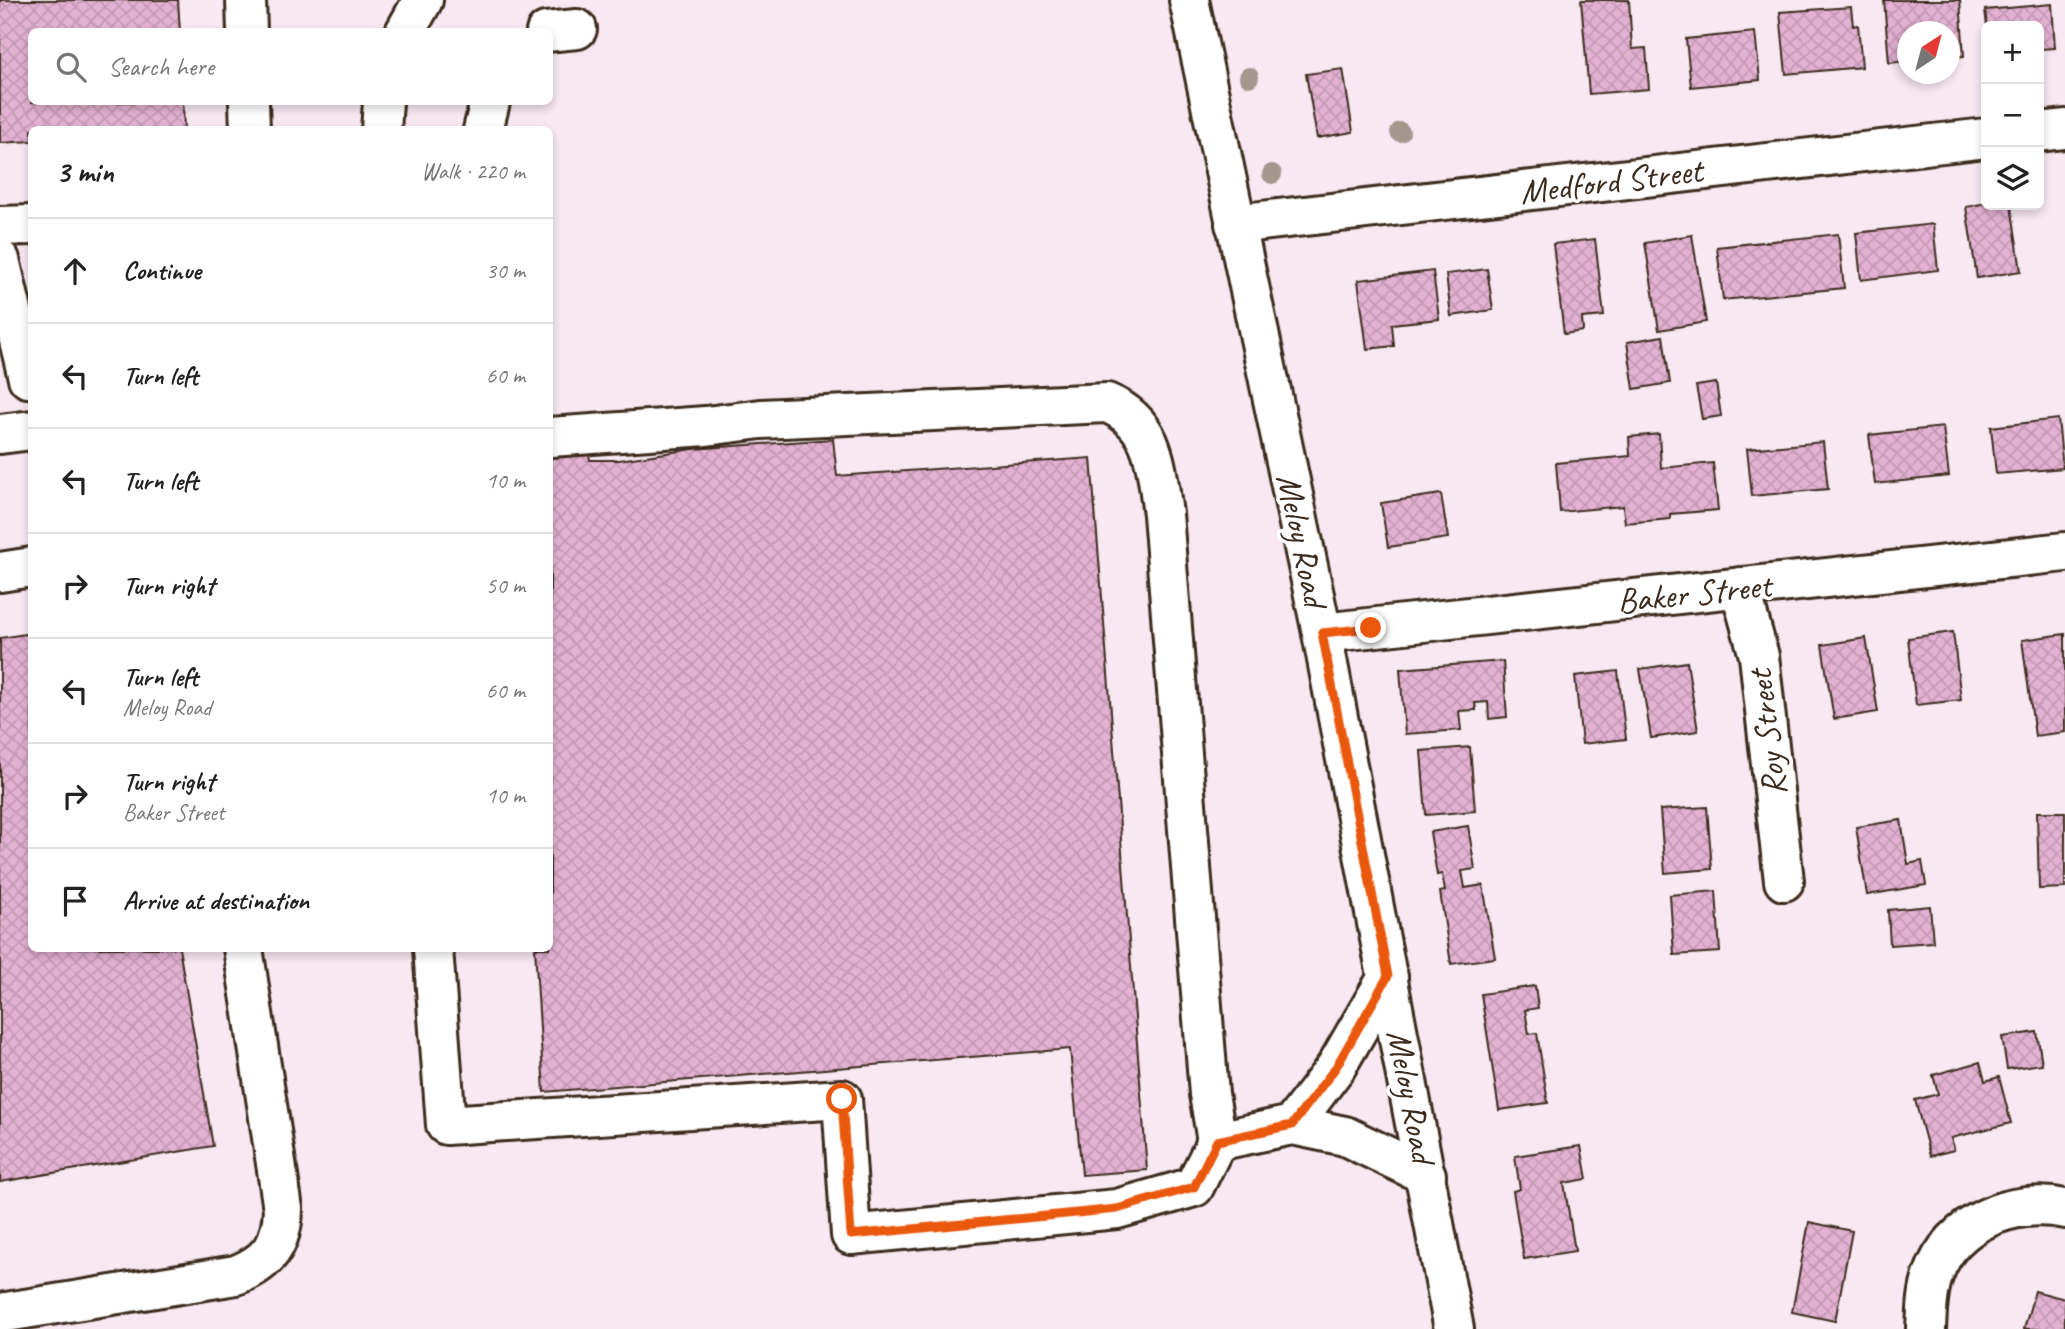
<!DOCTYPE html>
<meta charset="utf-8">
<style>
:root{--surface:#fff;--page:#f2f2f2;--text:#222;--muted:#767676;--line:#e0e0e0}
body{margin:0;font-family:Caveat,sans-serif;background:var(--page);color:var(--text)}
.controls{position:absolute;right:21px;top:21px;display:grid;overflow:hidden;border-radius:10px;box-shadow:0 4px 10px #0003}
.controls button{width:63px;height:63px;display:grid;place-items:center;padding:0;border:0;border-bottom:2px solid var(--line);background:var(--surface);color:var(--text);font:35px sans-serif}
.compass{position:absolute;left:1897px;top:21px;width:63px;height:63px;border-radius:50%;background:var(--surface);box-shadow:0 4px 10px #0003;rotate:36deg}
.stop{position:absolute;width:21px;height:21px;margin:-16px;border:5px solid #ea580c;border-radius:50%;background:#fff}
.stop.end{background:#ea580c;border-color:#fff;box-shadow:0 2px 7px #0008}
.list{margin:0;padding:0;list-style:none}
h2{display:flex;justify-content:space-between;align-items:center;height:91px;margin:0;padding:0 28px;font-size:30px}
h2 small{font-size:23px;font-weight:400;color:var(--muted)}
.list li{display:grid;grid-template-columns:46px 1fr auto;gap:21px;align-items:center;box-sizing:border-box;height:105px;padding:0 28px;border-top:2px solid var(--line)}
.list b{display:block;font-size:26px;white-space:nowrap}
.list p{margin:0;font-size:23px;white-space:nowrap;color:var(--muted)}
.list em{font-size:23px;font-style:normal;color:var(--muted)}
.icon{flex:none;width:38px;height:38px;fill:none;stroke:currentColor;stroke-width:2;stroke-linecap:round;stroke-linejoin:round}
.map{position:relative;flex:none;width:2065px;height:1329px;overflow:hidden}
.search{position:absolute;background:var(--surface);box-shadow:0 4px 10px #0003;left:28px;top:28px;width:525px;height:77px;display:flex;align-items:center;gap:18px;box-sizing:border-box;padding:0 24px;border-radius:10px;color:var(--muted);font-size:26px}
.panel{position:absolute;background:var(--surface);box-shadow:0 4px 10px #0003;left:28px;top:126px;width:525px;height:826px;border-radius:10px}
.map>svg:first-child{display:block}
.building{fill:url(#building-cross-hatch);stroke:#3b2a1e;stroke-width:2}
.lines{fill:none;stroke-linecap:round;stroke-linejoin:round}
.minor-casing{stroke:#3b2a1e;stroke-width:44}
.major-casing{stroke:#3b2a1e;stroke-width:44}
.minor{stroke:#fff;stroke-width:38}
.major{stroke:#fff;stroke-width:38}
.tree{fill:#a2988e}
.route{stroke:#ea580c;stroke-width:9}
.labels{text-anchor:middle;dominant-baseline:central;stroke-width:7;stroke-linejoin:round;paint-order:stroke}
.street-label{font-size:35px;fill:#3b2a1e;stroke:#fff}
</style>
<div class="map">
<svg width="2065" height="1329" viewBox="0 0 2065 1329">
<defs>
<pattern id="building-cross-hatch" width="8" height="8" patternUnits="userSpaceOnUse" patternTransform="scale(1.75)"><rect width="8" height="8" fill="#e3b2d2"/><path d="M0 0l8 8M0 8l8-8" fill="none" stroke="#c499b4"/></pattern>
</defs>
<rect width="100%" height="100%" fill="#f7e8f2"/>
<filter id="ink" filterUnits="userSpaceOnUse"><feTurbulence type="fractalNoise" baseFrequency=".0143" numOctaves="2"/><feDisplacementMap in="SourceGraphic" scale="14" xChannelSelector="R" yChannelSelector="G"/><feConvolveMatrix kernelMatrix="1 2 1 2 8 2 1 2 1" color-interpolation-filters="sRGB"/></filter>
<g filter="url(#ink)">
<!-- building -->
<path class="building" d="M 0,0 L 178,0 L 180,32 L 32,32 L 32,102 L 183,102 L 184,130 L 32,130 L 32,141 L 0,143 Z
M 1581,0 L 1629,0 L 1632,49 L 1646,48 L 1649,89 L 1589,94 Z
M 1884,0 L 1960,0 L 1964,56 L 1950,58 L 1950,32 L 1908,32 L 1908,61 L 1889,63 Z
M 2052,4 L 2055,48 L 2039,49 L 2039,26 L 1987,26 L 1985,10 Z
M 1851,7 L 1853,26 L 1858,25 L 1862,67 L 1786,74 L 1780,12 Z
M 1755,32 L 1760,80 L 1691,87 L 1686,39 Z
M 1343,69 L 1353,132 L 1317,138 L 1306,74 Z
M 1986,203 L 2011,205 L 2021,271 L 1977,278 L 1966,207 Z
M 1933,224 L 1938,270 L 1861,280 L 1856,233 Z
M 1838,234 L 1844,288 L 1723,300 L 1717,247 Z
M 1692,235 L 1706,322 L 1659,330 L 1645,243 Z
M 1595,239 L 1604,316 L 1582,318 L 1583,331 L 1564,334 L 1553,244 Z
M 1487,269 L 1493,310 L 1451,316 L 1446,274 Z
M 1433,271 L 1439,319 L 1392,324 L 1394,346 L 1367,349 L 1358,280 Z
M 1663,336 L 1670,383 L 1634,389 L 1627,342 Z
M 1716,383 L 1721,416 L 1702,419 L 1696,386 Z
M 2058,419 L 2063,468 L 1996,474 L 1991,427 Z
M 1943,427 L 1949,476 L 1875,484 L 1869,435 Z
M 1659,434 L 1661,468 L 1713,463 L 1718,510 L 1670,514 L 1670,519 L 1625,523 L 1623,506 L 1560,512 L 1556,463 L 1630,456 L 1629,437 Z
M 833,439 L 837,476 L 1091,458 L 1147,1170 L 1082,1175 L 1070,1049 L 544,1092 L 535,948 L 550,948 L 550,454 L 588,451 L 590,460 L 619,460 L 693,449 Z
M 1823,442 L 1828,489 L 1752,496 L 1747,449 Z
M 1441,494 L 1448,538 L 1388,547 L 1381,503 Z
M 1953,632 L 1961,700 L 1916,705 L 1908,638 Z
M 32,633 L 32,948 L 179,948 L 213,1146 L 0,1182 L 0,638 Z
M 2065,634 L 2065,732 L 2035,736 L 2022,640 Z
M 1866,638 L 1878,712 L 1834,719 L 1822,645 Z
M 1503,661 L 1507,717 L 1489,719 L 1488,702 L 1475,703 L 1476,710 L 1459,711 L 1461,730 L 1405,734 L 1400,669 Z
M 1687,662 L 1698,731 L 1651,738 L 1640,669 Z
M 1618,671 L 1626,739 L 1582,744 L 1575,676 Z
M 1470,747 L 1475,811 L 1426,815 L 1421,751 Z
M 1707,807 L 1712,869 L 1665,873 L 1660,810 Z
M 2037,812 L 2065,812 L 2065,888 L 2039,889 Z
M 1901,820 L 1908,864 L 1922,861 L 1926,885 L 1867,895 L 1856,827 Z
M 1468,826 L 1475,869 L 1462,871 L 1465,888 L 1483,885 L 1495,958 L 1451,964 L 1440,892 L 1445,891 L 1442,874 L 1437,875 L 1430,832 Z
M 1716,891 L 1720,952 L 1674,955 L 1670,895 Z
M 1930,906 L 1933,942 L 1890,945 L 1888,910 Z
M 1535,986 L 1538,1008 L 1525,1010 L 1529,1034 L 1537,1033 L 1548,1103 L 1499,1110 L 1481,994 Z
M 2037,1032 L 2042,1064 L 2007,1069 L 2002,1037 Z
M 1980,1062 L 1985,1081 L 1999,1077 L 2011,1123 L 1951,1138 L 1954,1150 L 1930,1156 L 1915,1100 L 1938,1094 L 1933,1075 Z
M 1581,1146 L 1587,1179 L 1564,1183 L 1575,1251 L 1524,1259 L 1513,1191 L 1520,1189 L 1515,1156 Z
M 1809,1222 L 1852,1231 L 1835,1321 L 1792,1312 Z
M 2035,1291 L 2065,1299 L 2065,1329 L 2024,1329 Z"/>
<g class="lines">
<!-- minor casing -->
<g class="minor-casing">
<path id="minor" d="M 246,0 L 247,32
M 405,32 L 423,0
M 546,32 L 577,29
M 249,102 L 250,130
M 381,130 L 383,102
M 483,130 L 490,102
M 2039,132 L 2065,129
M 1235,224 L 1986,138
M 0,226 L 32,225
M 0,260 L 28,378
M 0,434 L 32,430
M 550,437 L 706,426 L 761,419 L 1107,403 C 1156,423 1156,468 1163,514 L 1209,1094 L 1217,1141
M 0,572 L 32,567
M 1740,587 L 1759,656 L 1784,881
M 1322,633 L 2065,552
M 433,948 L 446,1125 L 842,1099 L 851,1235 L 1117,1209 L 1194,1187 L 1217,1141 L 1292,1125 L 1345,1136 L 1426,1175
M 1292,1125 L 1336,1067 L 1388,977
M 0,1313 L 236,1275 C 268,1263 282,1244 283,1209 L 243,948
M 1926,1329 C 1927,1311 1927,1293 1933,1276 C 1951,1222 2013,1198 2065,1209"/>
</g>
<!-- major casing -->
<g class="major-casing">
<path id="major" d="M 1189,0 L 1322,633 L 1454,1329"/>
</g>
<!-- minor -->
<use href="#minor" class="minor"/>
<!-- major -->
<use href="#major" class="major"/>
</g>
<!-- trees -->
<g class="tree">
<circle cx="1249" cy="77" r="10"/>
<circle cx="1400" cy="132" r="10"/>
<circle cx="1272" cy="174" r="10"/>
</g>
</g>
<g class="lines" filter="url(#ink)">
<!-- route -->
<path class="route" d="M 842,1099 L 851,1235 L 1117,1209 L 1194,1187 L 1217,1141 L 1292,1125 L 1336,1067 L 1388,976 L 1322,633 L 1371,628"/>
</g>
<g class="labels">
<!-- street labels -->
<g class="street-label">
<text transform="translate(1611 181) rotate(-7)">Medford Street</text>
<text transform="translate(1302 540) rotate(78)">Meloy Road</text>
<text transform="translate(1694 593) rotate(-6)">Baker Street</text>
<text transform="translate(1767 733) rotate(-97)">Roy Street</text>
<text transform="translate(1411 1096) rotate(79)">Meloy Road</text>
</g>
</g>
</svg>
<div class="controls">
<button>+</button>
<button>−</button>
<button><svg class="icon" aria-label="layers" viewBox="0 0 24 24"><path d="M12 4l9 5-9 5-9-5zM3 14l9 5 9-5"/></svg></button>
</div>
<svg class="compass" viewBox="-18 -18 36 36"><path d="M0-13l5 13h-10z" fill="#e53935"/><path d="M0 13l5-13h-10z" fill="#767676"/></svg>
<div class="stop" style="left:842px;top:1099px"></div>
<div class="stop end" style="left:1371px;top:628px"></div>
<div class="search"><svg class="icon" aria-label="search" viewBox="0 0 24 24"><circle cx="10" cy="10" r="6"/><path d="M15 15l6 6"/></svg>Search here</div>
<section class="panel">
<h2>3 min<small>Walk · 220 m</small></h2>
<ul class="list">
<li><svg class="icon" aria-label="ahead" viewBox="0 0 24 24"><path d="M12 20V5M6 11l6-6 6 6"/></svg><div><b>Continue</b></div><em>30 m</em></li>
<li><svg class="icon" aria-label="left" viewBox="0 0 24 24"><path d="M17 20v-9H6M10 6l-5 5 5 5"/></svg><div><b>Turn left</b></div><em>60 m</em></li>
<li><svg class="icon" aria-label="left" viewBox="0 0 24 24"><path d="M17 20v-9H6M10 6l-5 5 5 5"/></svg><div><b>Turn left</b></div><em>10 m</em></li>
<li><svg class="icon" aria-label="right" viewBox="0 0 24 24"><path d="M7 20v-9h11M14 6l5 5-5 5"/></svg><div><b>Turn right</b></div><em>50 m</em></li>
<li><svg class="icon" aria-label="left" viewBox="0 0 24 24"><path d="M17 20v-9H6M10 6l-5 5 5 5"/></svg><div><b>Turn left</b><p>Meloy Road</p></div><em>60 m</em></li>
<li><svg class="icon" aria-label="right" viewBox="0 0 24 24"><path d="M7 20v-9h11M14 6l5 5-5 5"/></svg><div><b>Turn right</b><p>Baker Street</p></div><em>10 m</em></li>
<li><svg class="icon" aria-label="arrive" viewBox="0 0 24 24"><path d="M6 21V4h12l-3 4 3 4H6"/></svg><div><b>Arrive at destination</b></div></li>
</ul>
</section>
</div>
